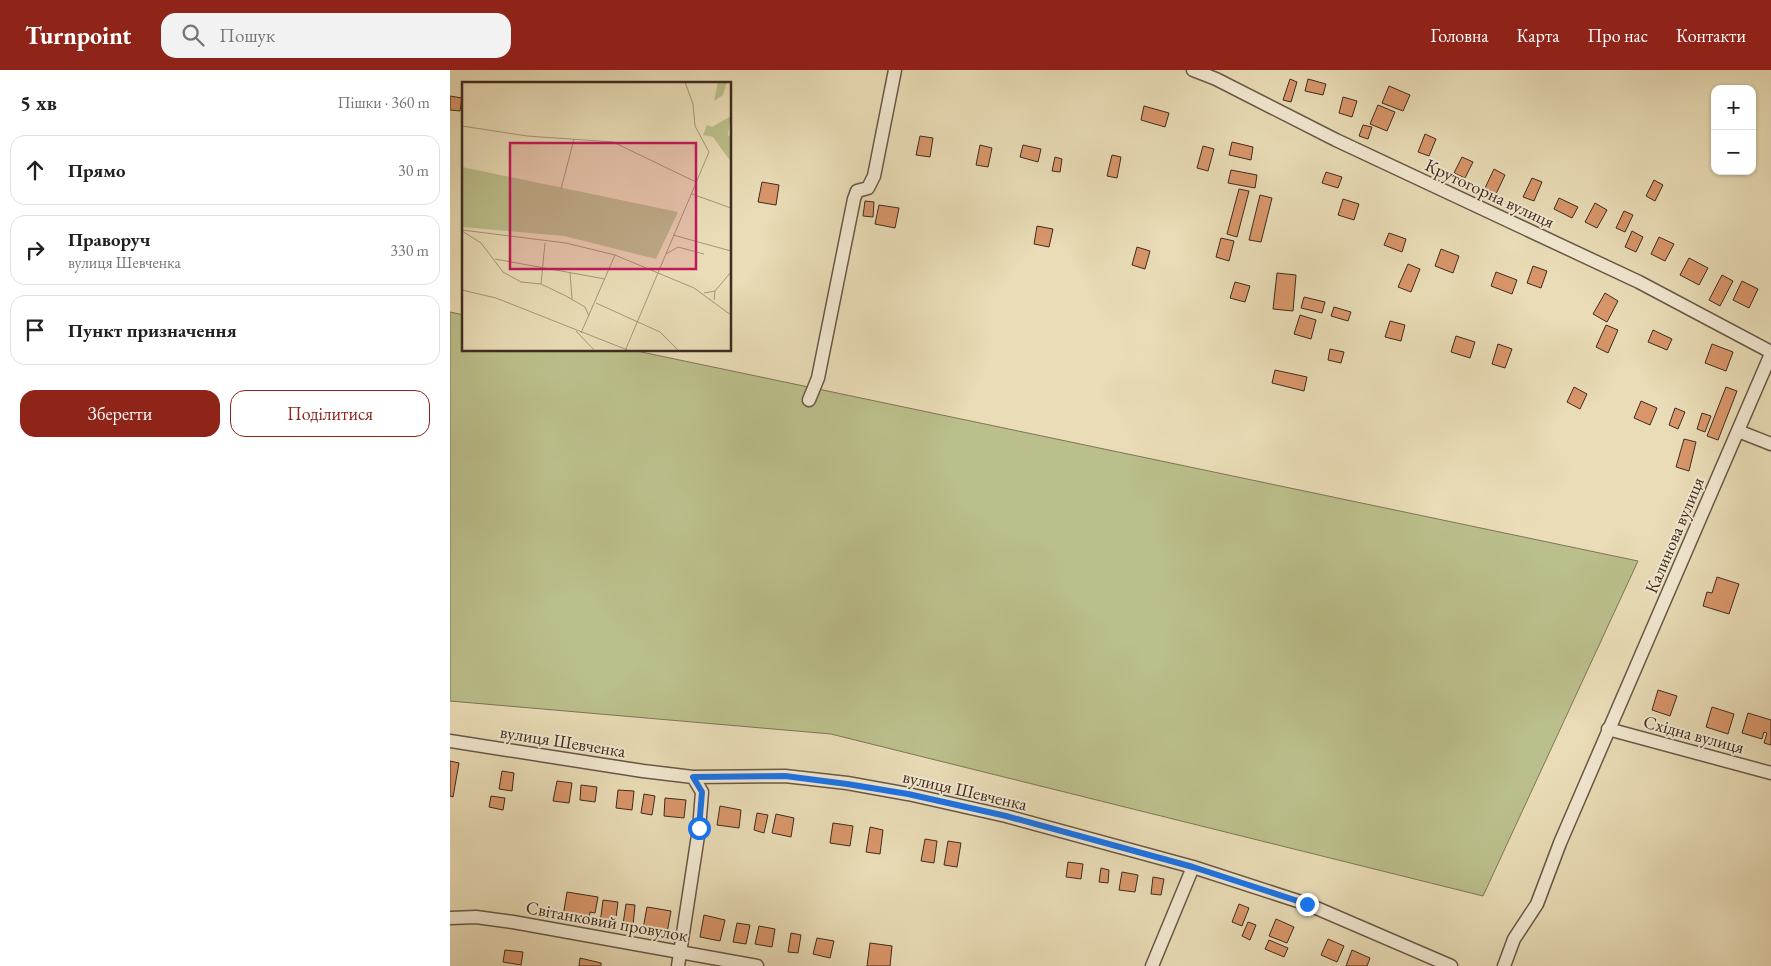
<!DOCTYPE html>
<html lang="uk">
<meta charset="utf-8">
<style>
:root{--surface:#fff;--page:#f2f2f2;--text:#202124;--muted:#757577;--line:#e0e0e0;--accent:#8f2418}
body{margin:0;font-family:"EB Garamond",serif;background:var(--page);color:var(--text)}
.controls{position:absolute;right:15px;top:15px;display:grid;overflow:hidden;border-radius:10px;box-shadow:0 1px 4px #0004}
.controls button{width:45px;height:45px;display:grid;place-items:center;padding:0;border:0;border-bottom:1px solid var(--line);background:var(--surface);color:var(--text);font:25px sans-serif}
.stop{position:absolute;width:15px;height:15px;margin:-11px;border:4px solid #1a73e8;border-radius:50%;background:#fff}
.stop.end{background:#1a73e8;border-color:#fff;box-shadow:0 1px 5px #0008}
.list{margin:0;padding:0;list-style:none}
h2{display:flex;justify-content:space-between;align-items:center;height:65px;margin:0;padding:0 20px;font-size:21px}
h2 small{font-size:16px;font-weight:400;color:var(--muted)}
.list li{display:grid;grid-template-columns:32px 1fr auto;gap:15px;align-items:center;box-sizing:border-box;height:70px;margin:0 10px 10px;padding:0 10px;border:1px solid var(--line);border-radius:15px}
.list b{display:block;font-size:19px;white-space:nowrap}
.list p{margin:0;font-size:16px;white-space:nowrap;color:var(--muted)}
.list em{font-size:16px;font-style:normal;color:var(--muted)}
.actions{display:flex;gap:10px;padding:15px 20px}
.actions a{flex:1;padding:11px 0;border:1px solid var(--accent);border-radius:15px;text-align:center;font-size:18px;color:var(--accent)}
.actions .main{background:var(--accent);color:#fff}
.icon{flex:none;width:28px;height:28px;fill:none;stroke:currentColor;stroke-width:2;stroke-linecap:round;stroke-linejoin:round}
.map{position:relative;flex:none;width:1321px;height:896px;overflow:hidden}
header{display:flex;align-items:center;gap:30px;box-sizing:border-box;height:70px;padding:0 25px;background:var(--accent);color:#fff}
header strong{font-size:24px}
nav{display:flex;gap:28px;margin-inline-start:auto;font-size:18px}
.search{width:350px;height:45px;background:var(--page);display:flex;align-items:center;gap:12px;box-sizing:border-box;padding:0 18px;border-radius:15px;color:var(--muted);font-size:19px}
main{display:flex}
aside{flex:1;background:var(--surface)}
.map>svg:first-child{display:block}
.green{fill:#bbbf8b;stroke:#7d7656}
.building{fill:#d8966a;stroke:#3f2c20}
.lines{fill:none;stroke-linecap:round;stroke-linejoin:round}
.street-casing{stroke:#6a5846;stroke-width:15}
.street{stroke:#f1e8d0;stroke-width:12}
.route{stroke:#1a73e8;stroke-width:6}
.labels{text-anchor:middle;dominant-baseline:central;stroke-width:4;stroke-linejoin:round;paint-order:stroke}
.street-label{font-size:18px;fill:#3f2c20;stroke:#f1e8d0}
.inset-road{fill:none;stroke:#a5967a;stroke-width:1}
.view{fill:#c2185b;fill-opacity:0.15;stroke:#c2185b;stroke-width:2.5}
.inset-edge{fill:none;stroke:#3f2c20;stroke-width:2.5}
</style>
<header>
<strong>Turnpoint</strong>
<div class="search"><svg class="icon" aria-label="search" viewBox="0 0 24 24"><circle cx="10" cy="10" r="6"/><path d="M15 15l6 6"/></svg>Пошук</div>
<nav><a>Головна</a><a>Карта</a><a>Про нас</a><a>Контакти</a></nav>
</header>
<main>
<aside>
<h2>5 хв<small>Пішки · 360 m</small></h2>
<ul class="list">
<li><svg class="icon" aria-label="ahead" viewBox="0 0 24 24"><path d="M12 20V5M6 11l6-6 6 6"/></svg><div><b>Прямо</b></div><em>30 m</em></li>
<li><svg class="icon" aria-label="right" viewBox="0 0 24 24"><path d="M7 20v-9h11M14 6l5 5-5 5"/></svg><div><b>Праворуч</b><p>вулиця Шевченка</p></div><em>330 m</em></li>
<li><svg class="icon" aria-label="arrive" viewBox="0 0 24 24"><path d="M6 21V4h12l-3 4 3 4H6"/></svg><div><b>Пункт призначення</b></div></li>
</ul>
<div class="actions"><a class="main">Зберегти</a><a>Поділитися</a></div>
</aside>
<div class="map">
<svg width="1321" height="896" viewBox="0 0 1321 896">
<rect width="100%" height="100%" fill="#e9dcb6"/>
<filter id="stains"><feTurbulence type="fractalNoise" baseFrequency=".004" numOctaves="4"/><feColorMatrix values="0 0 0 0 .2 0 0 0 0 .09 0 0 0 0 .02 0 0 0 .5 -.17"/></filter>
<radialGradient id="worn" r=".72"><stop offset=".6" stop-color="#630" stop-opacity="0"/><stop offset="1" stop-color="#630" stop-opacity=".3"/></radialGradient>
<!-- green -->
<path class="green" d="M 0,242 L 14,245 L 14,280 L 182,280 L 1188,491 L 1033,826 L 381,664 L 0,631 Z"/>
<!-- building -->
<path class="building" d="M 840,9 L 847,12 L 841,32 L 833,30 Z
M 858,9 L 876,14 L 873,25 L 855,21 Z
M 939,16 L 960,25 L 953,41 L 932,33 Z
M 0,26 L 12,28 L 10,41 L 0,40 Z
M 893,27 L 907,31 L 902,47 L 889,43 Z
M 928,35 L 945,42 L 937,61 L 920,54 Z
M 694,36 L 719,43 L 715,57 L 691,50 Z
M 913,55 L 922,57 L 918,69 L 909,66 Z
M 975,64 L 986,69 L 979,86 L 968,82 Z
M 470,66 L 483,68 L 480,87 L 466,85 Z
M 782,72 L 803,77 L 801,90 L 779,85 Z
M 530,75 L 542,78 L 538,97 L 526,95 Z
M 573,75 L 591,79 L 588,92 L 570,87 Z
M 753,76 L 764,79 L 758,101 L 747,98 Z
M 662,85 L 671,87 L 667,108 L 657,106 Z
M 605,87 L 612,89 L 610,102 L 602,101 Z
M 1012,87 L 1023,92 L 1015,108 L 1004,103 Z
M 1044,99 L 1055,105 L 1046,124 L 1035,118 Z
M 781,100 L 807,105 L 805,118 L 778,113 Z
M 876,102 L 892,107 L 888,118 L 872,113 Z
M 1082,108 L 1092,112 L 1084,131 L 1073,127 Z
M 1204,110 L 1213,115 L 1205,131 L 1196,126 Z
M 312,112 L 329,115 L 326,135 L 308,132 Z
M 789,119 L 799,121 L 787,167 L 777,164 Z
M 810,125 L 822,128 L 811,172 L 799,170 Z
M 1109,128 L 1128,137 L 1122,148 L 1104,139 Z
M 893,129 L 909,134 L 904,150 L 888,145 Z
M 415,131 L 424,132 L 423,147 L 413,146 Z
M 1145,133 L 1157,140 L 1147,158 L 1135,152 Z
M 429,135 L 449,138 L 445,158 L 425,154 Z
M 1174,141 L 1183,145 L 1175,162 L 1166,158 Z
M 587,156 L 603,159 L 599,177 L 584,174 Z
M 1182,161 L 1193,167 L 1186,182 L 1175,177 Z
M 939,163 L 956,169 L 952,182 L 934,175 Z
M 1209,167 L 1224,174 L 1215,191 L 1201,184 Z
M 771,168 L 784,171 L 779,191 L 766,187 Z
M 687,177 L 700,181 L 695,199 L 682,195 Z
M 991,179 L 1009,186 L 1003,203 L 985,196 Z
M 1239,188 L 1258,198 L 1249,215 L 1230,205 Z
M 958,194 L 970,199 L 961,222 L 948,217 Z
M 1083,196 L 1097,201 L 1091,218 L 1077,213 Z
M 1046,202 L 1067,210 L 1062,224 L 1041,216 Z
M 827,203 L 846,205 L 843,241 L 823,239 Z
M 1272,205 L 1283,211 L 1270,236 L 1259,230 Z
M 1292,211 L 1308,219 L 1299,238 L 1283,230 Z
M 785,212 L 800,216 L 795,232 L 780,228 Z
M 1155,223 L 1168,231 L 1157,252 L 1143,244 Z
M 854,227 L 875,232 L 872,243 L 851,238 Z
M 884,237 L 901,242 L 898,251 L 881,246 Z
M 850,245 L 866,250 L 861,269 L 844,264 Z
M 940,251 L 955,255 L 951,271 L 935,267 Z
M 1156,255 L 1168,260 L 1158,283 L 1146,277 Z
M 1203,260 L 1222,269 L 1217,280 L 1198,272 Z
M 1006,266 L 1025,272 L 1020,288 L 1001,282 Z
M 1048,274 L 1062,279 L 1055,298 L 1042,294 Z
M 1262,274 L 1283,282 L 1276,301 L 1255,293 Z
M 880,279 L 894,282 L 891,293 L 878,290 Z
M 825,300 L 857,307 L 854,321 L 822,313 Z
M 1124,317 L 1137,324 L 1130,339 L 1117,332 Z
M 1276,317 L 1287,321 L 1268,370 L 1257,366 Z
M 1191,331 L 1207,338 L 1200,355 L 1184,348 Z
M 1225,338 L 1235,342 L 1228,359 L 1219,355 Z
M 1252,343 L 1261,346 L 1255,362 L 1247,359 Z
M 1234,369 L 1246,372 L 1239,401 L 1226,397 Z
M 1267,507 L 1289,514 L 1279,544 L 1253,536 L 1257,522 L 1262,523 Z
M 1208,620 L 1227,626 L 1220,646 L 1202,640 Z
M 1262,637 L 1284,644 L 1278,664 L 1256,657 Z
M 1298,643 L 1321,650 L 1321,675 L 1314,673 L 1317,663 L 1314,662 L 1312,669 L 1292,663 Z
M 0,691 L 9,693 L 3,727 L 0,726 Z
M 52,701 L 64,703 L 62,721 L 49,719 Z
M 107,711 L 122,713 L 119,733 L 103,731 Z
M 131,715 L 147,717 L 145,732 L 130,730 Z
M 168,720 L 184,721 L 182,740 L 166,738 Z
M 194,724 L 205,726 L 202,745 L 191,743 Z
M 41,726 L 55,728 L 53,740 L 39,737 Z
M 215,728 L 236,730 L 234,748 L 214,746 Z
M 270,736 L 291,740 L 289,758 L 267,755 Z
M 307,743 L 318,745 L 314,763 L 304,760 Z
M 326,744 L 344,748 L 341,767 L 322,763 Z
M 383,753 L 403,756 L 400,776 L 380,773 Z
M 420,757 L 433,760 L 430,784 L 416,782 Z
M 475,769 L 487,771 L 484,793 L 471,791 Z
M 498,771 L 511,773 L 507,797 L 494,795 Z
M 618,792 L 633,794 L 631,809 L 616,807 Z
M 651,798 L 659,800 L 658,813 L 649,812 Z
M 672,802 L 688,805 L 685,822 L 669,820 Z
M 703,807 L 714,809 L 711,825 L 701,824 Z
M 117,822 L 148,827 L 145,843 L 140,842 L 139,850 L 113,846 Z
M 153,830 L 168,832 L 165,856 L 150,854 Z
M 176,834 L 185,835 L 183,856 L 173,854 Z
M 789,834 L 799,838 L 792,856 L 782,852 Z
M 197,837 L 221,841 L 217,863 L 193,859 Z
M 254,845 L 275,850 L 270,871 L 250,867 Z
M 826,849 L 844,857 L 837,873 L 819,866 Z
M 798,852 L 806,855 L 800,870 L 792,866 Z
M 287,853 L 300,855 L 296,874 L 283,872 Z
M 309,856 L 325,859 L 322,877 L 305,874 Z
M 341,863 L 351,865 L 348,883 L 338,882 Z
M 367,868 L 384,871 L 380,888 L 363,884 Z
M 878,869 L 894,876 L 887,892 L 871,885 Z
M 819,870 L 838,878 L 834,887 L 815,879 Z
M 420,873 L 442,876 L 440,896 L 417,896 Z
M 55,880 L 73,882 L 71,895 L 53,892 Z
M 902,880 L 920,888 L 917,896 L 896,896 Z
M 130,888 L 151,893 L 151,896 L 129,896 Z"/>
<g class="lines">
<!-- street casing -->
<g class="street-casing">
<path id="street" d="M 743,0 L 766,9 L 886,70 L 1189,212 L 1321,282
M 359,330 L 368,308 L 404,129 L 407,121 L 418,118 L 424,106 L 445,0
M 1288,361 L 1321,374
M 1158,659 L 1321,703
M 0,671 L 193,701 L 243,707 L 335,706 L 397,713 L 458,724 L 556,746 L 743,797 L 857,834 L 1001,896
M 0,848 L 26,847 L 63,852 L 307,896
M 228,896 L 249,759 L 252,722 L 243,707
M 702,896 L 743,797
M 1054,896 L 1064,869 L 1087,834 L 1110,773 L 1321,284"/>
</g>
<!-- street -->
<use href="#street" class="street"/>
</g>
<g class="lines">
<!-- route -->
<path class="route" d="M 249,758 L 252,722 L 243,707 L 335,706 L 397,714 L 458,724 L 556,746 L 743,797 L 857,834"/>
</g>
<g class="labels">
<!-- street labels -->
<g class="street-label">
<text transform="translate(1040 123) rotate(25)">Крутогорна вулиця</text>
<text transform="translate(1224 465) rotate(-67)">Калинова вулиця</text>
<text transform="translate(1244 664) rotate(15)">Східна вулиця</text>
<text transform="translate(113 671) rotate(9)">вулиця Шевченка</text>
<text transform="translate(515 720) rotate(13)">вулиця Шевченка</text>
<text transform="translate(157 851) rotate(10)">Світанковий провулок</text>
</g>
</g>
<!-- overview -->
<g transform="translate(12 12)">
<rect width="269" height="269" fill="#e9dcb6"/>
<path d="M 256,0 L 265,0 L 261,13 L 252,19 ZM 269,34 L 266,53 L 269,55 L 269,80 L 251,55 L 241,53 L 245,43 L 250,45 ZM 0,85 L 216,130 L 194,177 L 102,154 L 0,145 Z" fill="#bbbf8b"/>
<path class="inset-road" d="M 0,44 L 65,54 L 151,60 L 234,100M 99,107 L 112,57M 230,112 L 269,126M 0,148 L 104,161 L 153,173 L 232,206 L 269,233M 0,149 L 19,161 L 41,190 L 59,200 L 79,202 L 104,214 L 123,225 L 127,234M 211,153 L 269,169M 204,172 L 216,165 L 242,172M 33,177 L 143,197M 108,190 L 110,217M 79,202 L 83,161M 0,208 L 34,216 L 168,269M 253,209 L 269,190M 242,211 L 253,209 L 252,218M 134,221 L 198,250 L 217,269M 114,249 L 133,269M 119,251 L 153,173M 163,269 L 247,70 L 233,44 L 231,22 L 223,0"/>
<path class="view" d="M 48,61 L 234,61 L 234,187 L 48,187 Z"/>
<rect width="269" height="269" class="inset-edge"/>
</g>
<rect width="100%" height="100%" filter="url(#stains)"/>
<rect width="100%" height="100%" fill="url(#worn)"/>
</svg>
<div class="controls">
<button>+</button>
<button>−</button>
</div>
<div class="stop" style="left:249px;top:758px"></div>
<div class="stop end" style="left:857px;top:834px"></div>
</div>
</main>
